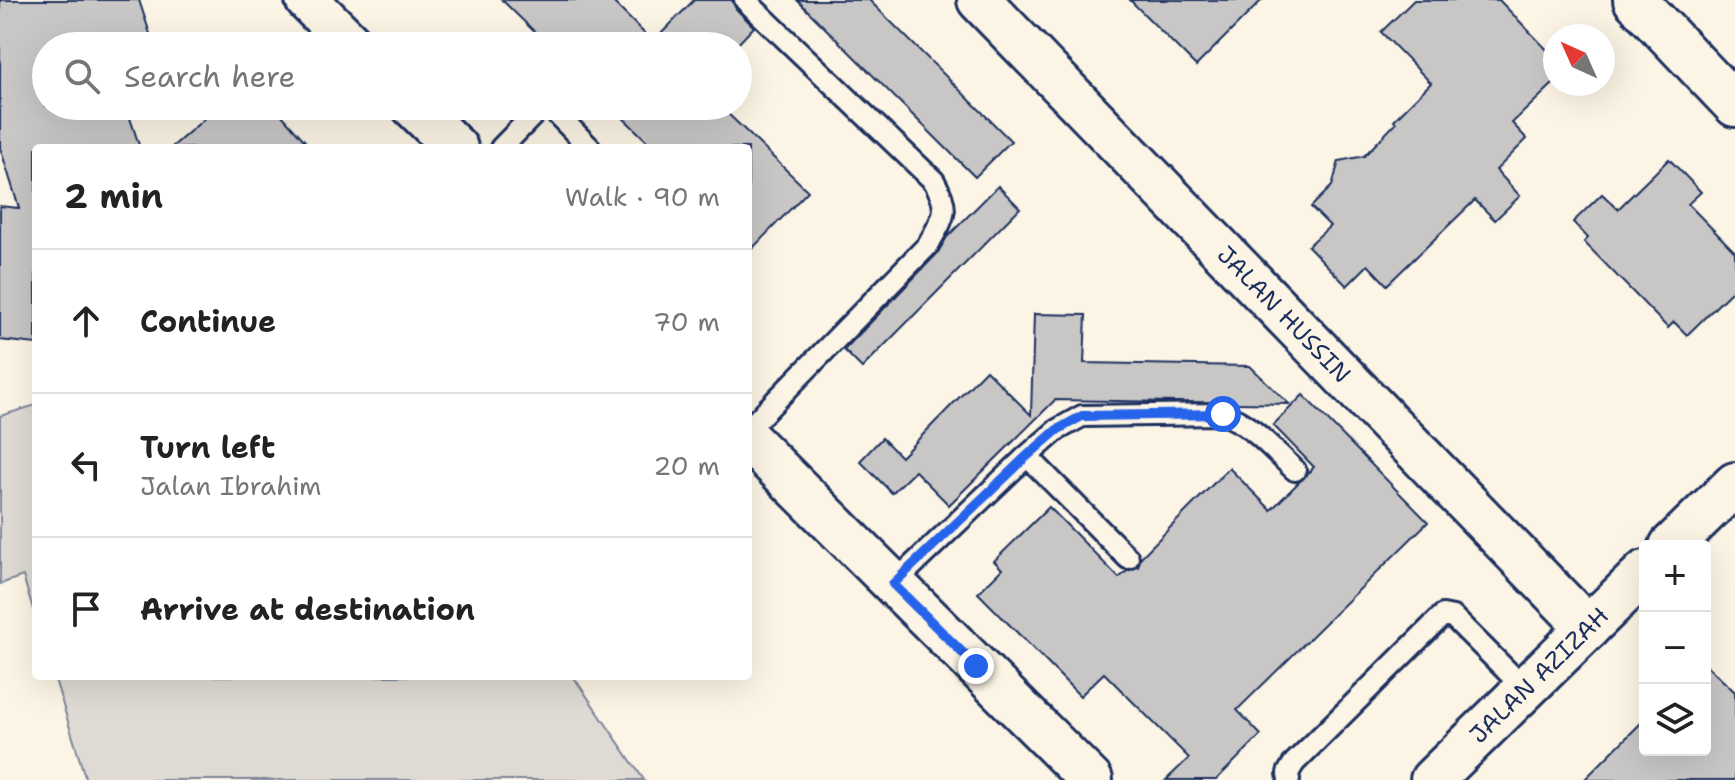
<!DOCTYPE html>
<meta charset="utf-8">
<style>
:root{--surface:#fff;--page:#f6f6f6;--text:#222;--muted:#767676;--line:#e0e0e0}
body{margin:0;font-family:"Shantell Sans",sans-serif;background:var(--page);color:var(--text)}
.controls{position:absolute;right:24px;bottom:24px;display:grid;overflow:hidden;border-radius:8px;box-shadow:0 8px 32px #0002}
.controls button{width:72px;height:72px;display:grid;place-items:center;padding:0;border:0;border-bottom:2px solid var(--line);background:var(--surface);color:var(--text);font:40px sans-serif}
.compass{position:absolute;left:1543px;top:24px;width:72px;height:72px;border-radius:50%;background:var(--surface);box-shadow:0 8px 32px #0002;rotate:315deg}
.stop{position:absolute;width:24px;height:24px;margin:-18px;border:6px solid #2563eb;border-radius:50%;background:#fff}
.stop.end{background:#2563eb;border-color:#fff;box-shadow:0 2px 8px #0008}
.list{margin:0;padding:0;list-style:none}
h2{display:flex;justify-content:space-between;align-items:center;height:104px;margin:0;padding:0 32px;font-size:34px}
h2 small{font-size:26px;font-weight:400;color:var(--muted)}
.list li{display:grid;grid-template-columns:52px 1fr auto;gap:24px;align-items:center;box-sizing:border-box;height:144px;padding:0 32px;border-top:2px solid var(--line)}
.list b{display:block;font-size:30px;white-space:nowrap}
.list p{margin:0;font-size:26px;white-space:nowrap;color:var(--muted)}
.list em{font-size:26px;font-style:normal;color:var(--muted)}
.icon{flex:none;width:44px;height:44px;fill:none;stroke:currentColor;stroke-width:2;stroke-linecap:round;stroke-linejoin:round}
.map{position:relative;flex:none;width:1735px;height:780px;overflow:hidden}
.search{position:absolute;background:var(--surface);box-shadow:0 8px 32px #0002;left:32px;top:32px;width:720px;height:88px;display:flex;align-items:center;gap:20px;box-sizing:border-box;padding:0 28px;border-radius:44px;color:var(--muted);font-size:30px}
.panel{position:absolute;background:var(--surface);box-shadow:0 8px 32px #0002;left:32px;top:144px;width:720px;height:536px;border-radius:8px}
.map>svg:first-child{display:block}
.green{fill:#dfdbd4;stroke:#7d8599;stroke-width:2}
.building{fill:#c8c7c6;stroke:#1b2f5e;stroke-width:2}
.lines{fill:none;stroke-linecap:round;stroke-linejoin:round}
.lane-casing{stroke:#1b2f5e;stroke-width:26}
.street-casing{stroke:#1b2f5e;stroke-width:48}
.lane{stroke:#fcf5e5;stroke-width:20}
.street{stroke:#fcf5e5;stroke-width:42}
.route{stroke:#2563eb;stroke-width:10}
.labels{text-anchor:middle;dominant-baseline:central;stroke-width:7;stroke-linejoin:round;paint-order:stroke}
.street-label{font-size:24px;fill:#1b2f5e;stroke:#fcf5e5}
</style>
<div class="map">
<svg width="1735" height="780" viewBox="0 0 1735 780">
<rect width="100%" height="100%" fill="#fcf5e5"/>
<filter id="ink" filterUnits="userSpaceOnUse"><feTurbulence type="fractalNoise" baseFrequency=".0125" numOctaves="2"/><feDisplacementMap in="SourceGraphic" scale="16" xChannelSelector="R" yChannelSelector="G"/><feConvolveMatrix kernelMatrix="1 2 1 2 8 2 1 2 1" color-interpolation-filters="sRGB"/></filter>
<g filter="url(#ink)">
<!-- green -->
<path class="green" d="M 36,405 L 36,619 L 23,576 L 0,584 L 0,416 Z
M 54,676 L 573,676 L 644,780 L 86,780 Z"/>
<!-- building -->
<path class="building" d="M 0,0 L 139,0 L 154,46 L 46,46 L 46,106 L 126,106 L 140,148 L 36,148 L 36,344 L 0,340 L 0,206 L 19,208 L 0,147 Z
M 502,0 L 611,0 L 653,42 L 694,0 L 732,0 L 736,9 L 754,27 L 736,46 L 549,46 Z
M 797,0 L 869,0 L 1011,141 L 975,177 Z
M 1130,0 L 1262,0 L 1196,66 Z
M 1414,0 L 1499,0 L 1555,58 L 1555,82 L 1512,123 L 1527,139 L 1496,170 L 1520,196 L 1495,220 L 1475,200 L 1387,285 L 1368,265 L 1347,286 L 1308,246 L 1330,226 L 1311,207 L 1332,186 L 1339,161 L 1364,156 L 1396,123 L 1394,120 L 1431,83 L 1381,32 Z
M 219,106 L 274,106 L 311,148 L 171,148 Z
M 611,106 L 720,106 L 808,191 L 748,253 L 748,148 L 654,148 Z
M 1669,159 L 1701,192 L 1688,204 L 1735,252 L 1735,288 L 1687,335 L 1674,322 L 1668,328 L 1584,242 L 1588,238 L 1573,222 L 1602,194 L 1618,209 Z
M 998,186 L 1020,208 L 862,368 L 844,350 L 937,254 L 947,237 Z
M 1034,314 L 1086,315 L 1084,363 L 1250,366 L 1289,404 L 1055,400 L 949,505 L 915,471 L 892,493 L 860,461 L 882,438 L 901,457 L 986,370 L 1031,415 Z
M 1303,395 L 1428,522 L 1237,710 L 1261,735 L 1216,780 L 1166,780 L 1189,758 L 1104,673 L 1080,696 L 978,593 L 1002,569 L 994,561 L 1049,507 L 1119,578 L 1127,571 L 1138,567 L 1141,557 L 1229,468 L 1271,510 L 1314,467 L 1273,425 Z
M 1705,664 L 1735,692 L 1735,780 L 1584,780 L 1645,719 L 1645,750 L 1705,750 Z"/>
<g class="lines">
<!-- lane casing -->
<g class="lane-casing">
<path id="lane" d="M 745,0 L 934,181 C 951,211 944,216 928,245 L 748,429
M 501,148 L 539,109 L 547,107 L 553,110 L 590,148
M 1027,456 L 1128,558
M 893,584 L 1027,456 L 1057,430 L 1082,416 L 1223,414 C 1252,424 1273,450 1295,470
M 1289,780 L 1288,773 L 1294,763 L 1443,615 L 1453,617 L 1525,689"/>
</g>
<!-- street casing -->
<g class="street-casing">
<g id="street">
<path d="M 307,0 L 353,46"/>
<path id="s1" d="M 979,0 L 1588,628"/>
<path d="M 1635,0 L 1735,105"/>
<path d="M 413,106 L 456,148"/>
<path d="M 748,439 L 1091,780"/>
<path d="M 1671,546 L 1735,484"/>
<path id="s2" d="M 1432,780 L 1645,572"/>
</g>
</g>
<!-- lane -->
<use href="#lane" class="lane"/>
<!-- street -->
<use href="#street" class="street"/>
</g>
</g>
<g class="lines" filter="url(#ink)">
<!-- route -->
<path class="route" d="M 976,666 L 893,584 L 1027,456 L 1057,430 L 1082,416 L 1223,414"/>
</g>
<g class="labels">
<!-- street labels -->
<g class="street-label">
<text stroke="none"><textPath href="#s1" startOffset="438">JALAN HUSSIN</textPath></text>
<text stroke="none"><textPath href="#s2" startOffset="150">JALAN AZIZAH</textPath></text>
</g>
</g>
</svg>
<div class="controls">
<button>+</button>
<button>−</button>
<button><svg class="icon" aria-label="layers" viewBox="0 0 24 24"><path d="M12 4l9 5-9 5-9-5zM3 14l9 5 9-5"/></svg></button>
</div>
<svg class="compass" viewBox="-18 -18 36 36"><path d="M0-13l5 13h-10z" fill="#e53935"/><path d="M0 13l5-13h-10z" fill="#767676"/></svg>
<div class="stop" style="left:1223px;top:414px"></div>
<div class="stop end" style="left:976px;top:666px"></div>
<div class="search"><svg class="icon" aria-label="search" viewBox="0 0 24 24"><circle cx="10" cy="10" r="6"/><path d="M15 15l6 6"/></svg>Search here</div>
<section class="panel">
<h2>2 min<small>Walk · 90 m</small></h2>
<ul class="list">
<li><svg class="icon" aria-label="ahead" viewBox="0 0 24 24"><path d="M12 20V5M6 11l6-6 6 6"/></svg><div><b>Continue</b></div><em>70 m</em></li>
<li><svg class="icon" aria-label="left" viewBox="0 0 24 24"><path d="M17 20v-9H6M10 6l-5 5 5 5"/></svg><div><b>Turn left</b><p>Jalan Ibrahim</p></div><em>20 m</em></li>
<li><svg class="icon" aria-label="arrive" viewBox="0 0 24 24"><path d="M6 21V4h12l-3 4 3 4H6"/></svg><div><b>Arrive at destination</b></div></li>
</ul>
</section>
</div>
